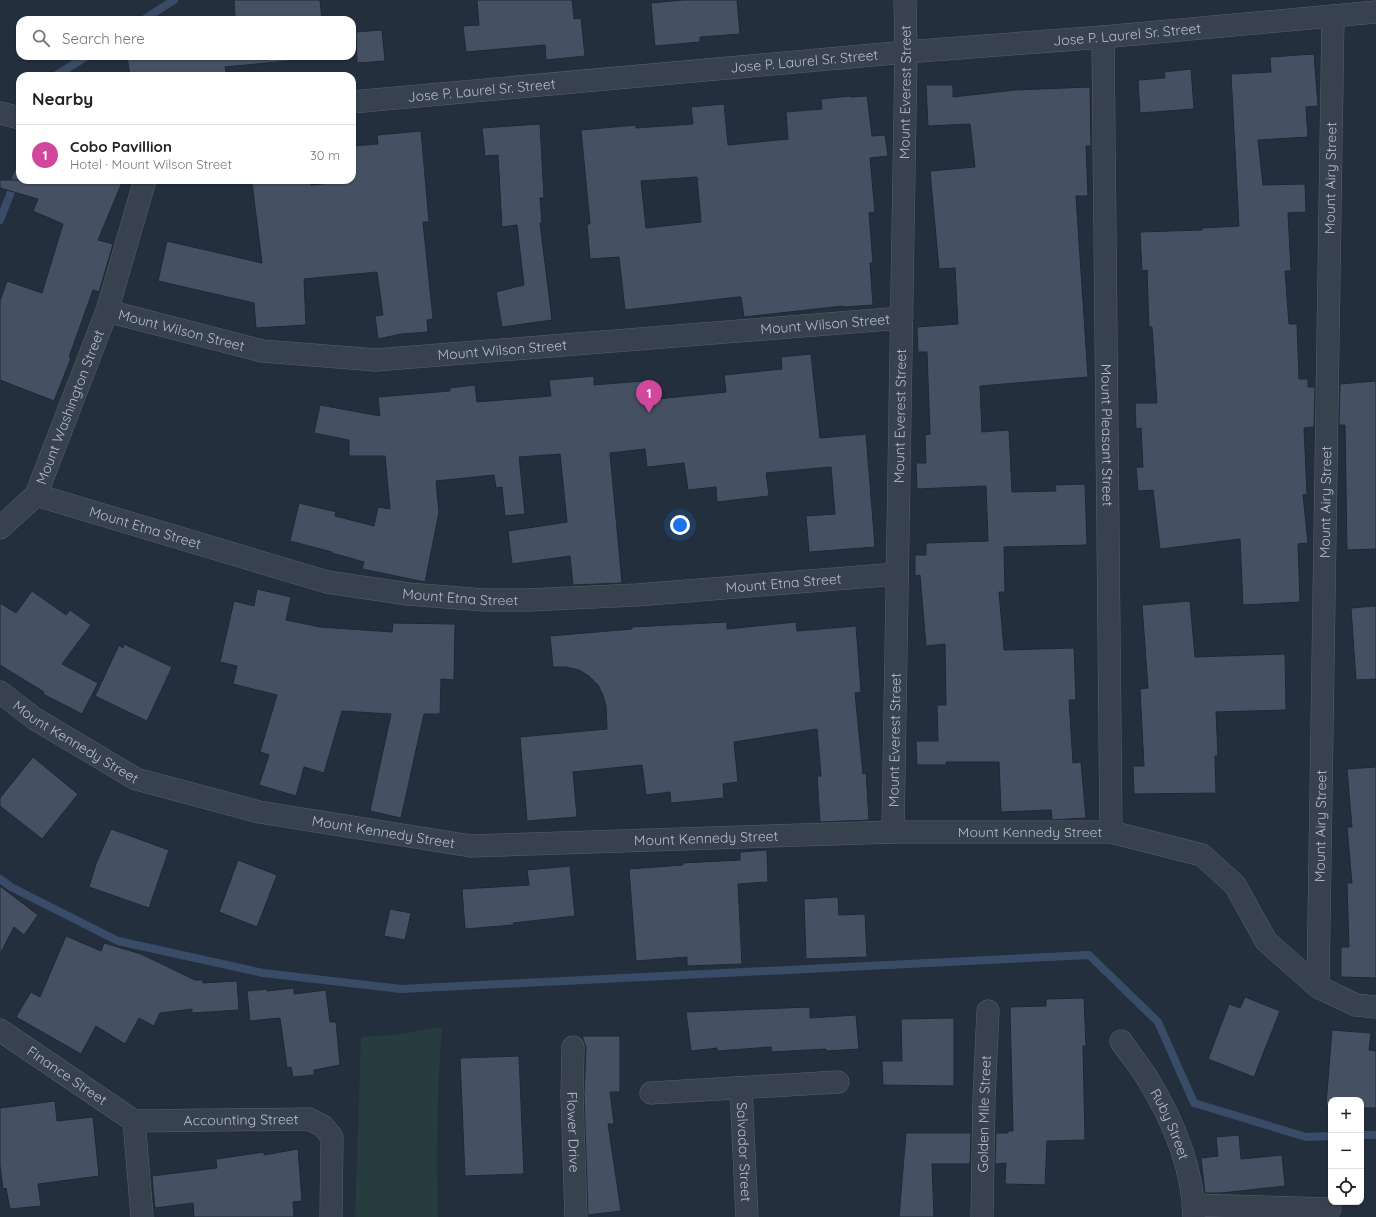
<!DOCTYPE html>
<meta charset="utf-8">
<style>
:root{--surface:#fff;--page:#f2f2f2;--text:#222;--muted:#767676;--line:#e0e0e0;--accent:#7c3aed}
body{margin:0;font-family:Quicksand,sans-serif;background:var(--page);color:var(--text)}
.controls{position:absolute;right:12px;bottom:12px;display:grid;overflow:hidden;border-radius:8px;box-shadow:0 1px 3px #0004}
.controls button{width:36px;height:36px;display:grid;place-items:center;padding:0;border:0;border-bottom:1px solid var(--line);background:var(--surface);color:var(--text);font:20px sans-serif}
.you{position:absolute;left:680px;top:525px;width:14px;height:14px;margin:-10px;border:3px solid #fff;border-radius:50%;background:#1a73e8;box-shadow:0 0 0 6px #1a73e833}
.badge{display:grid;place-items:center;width:26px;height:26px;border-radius:50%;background:var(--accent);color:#fff;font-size:13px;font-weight:700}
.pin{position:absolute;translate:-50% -33px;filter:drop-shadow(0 1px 2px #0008)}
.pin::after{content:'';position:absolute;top:21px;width:14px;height:12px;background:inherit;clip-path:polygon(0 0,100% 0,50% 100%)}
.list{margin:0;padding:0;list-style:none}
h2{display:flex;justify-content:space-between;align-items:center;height:52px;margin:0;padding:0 16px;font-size:17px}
h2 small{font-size:13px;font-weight:400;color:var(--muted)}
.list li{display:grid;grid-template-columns:26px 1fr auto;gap:12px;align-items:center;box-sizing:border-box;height:60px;padding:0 16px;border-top:1px solid var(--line)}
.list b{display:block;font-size:15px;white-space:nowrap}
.list p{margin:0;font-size:13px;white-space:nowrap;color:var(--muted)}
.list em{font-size:13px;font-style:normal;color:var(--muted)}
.icon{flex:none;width:22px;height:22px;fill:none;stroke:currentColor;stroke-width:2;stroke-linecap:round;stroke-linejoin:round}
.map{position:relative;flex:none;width:1376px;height:1217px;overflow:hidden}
.search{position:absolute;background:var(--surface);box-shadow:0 1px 3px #0004;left:16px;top:16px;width:340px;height:44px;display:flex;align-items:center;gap:10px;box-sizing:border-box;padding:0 14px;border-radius:12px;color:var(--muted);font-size:15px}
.panel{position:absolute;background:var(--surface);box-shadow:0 1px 3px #0004;left:16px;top:72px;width:340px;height:112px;border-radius:12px}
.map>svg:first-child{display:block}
.green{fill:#263c3f}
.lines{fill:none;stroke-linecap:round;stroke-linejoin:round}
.stream{stroke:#394c67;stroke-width:8}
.building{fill:#455162;stroke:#1f2835;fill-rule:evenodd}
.minor-casing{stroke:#565f6c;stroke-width:23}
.minor{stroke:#38414e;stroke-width:22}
.labels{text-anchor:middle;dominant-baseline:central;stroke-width:3;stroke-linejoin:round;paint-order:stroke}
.street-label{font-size:14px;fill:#b4bcc9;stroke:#1d2633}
</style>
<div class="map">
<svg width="1376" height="1217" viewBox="0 0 1376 1217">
<rect width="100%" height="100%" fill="#242f3e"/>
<!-- green -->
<path class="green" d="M 442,1027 C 437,1090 436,1154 438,1217 L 355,1217 L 361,1037 L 394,1035 Z"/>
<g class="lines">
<!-- stream -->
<path class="stream" d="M 143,20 L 174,0
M 55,76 L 87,56
M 0,220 L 20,169
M 0,879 L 11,887 L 118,941 L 263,973 L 401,989 L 1089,955 L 1158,1022 L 1194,1103 L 1306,1137 L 1331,1136
M 1361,1135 L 1376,1135"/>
</g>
<!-- building -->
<path class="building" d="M 234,0 L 320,0 L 322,20 L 207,20 L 235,16 Z
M 477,0 L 572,0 L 574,19 L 581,18 L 585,56 L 546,60 L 545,45 L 466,52 L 463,26 L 479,25 Z
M 683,0 L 737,0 L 740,34 L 700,37 L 700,42 L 655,46 L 651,3 Z
M 382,30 L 385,61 L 357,63 L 356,32 Z
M 1314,54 L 1318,106 L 1306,107 L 1308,137 L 1258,140 L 1263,185 L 1305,184 L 1306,212 L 1288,213 L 1291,271 L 1285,271 L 1289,324 L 1297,324 L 1299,379 L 1308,379 L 1308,387 L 1315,387 L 1314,427 L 1304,428 L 1307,494 L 1303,495 L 1308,543 L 1298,544 L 1300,602 L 1243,605 L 1240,539 L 1160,549 L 1153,490 L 1138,491 L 1136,467 L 1143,467 L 1141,428 L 1136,429 L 1135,403 L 1157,403 L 1152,327 L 1149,327 L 1147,270 L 1142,271 L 1140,232 L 1202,230 L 1202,228 L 1239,226 L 1231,74 L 1271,72 L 1270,57 Z
M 127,56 L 288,56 L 288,61 L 225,67 L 227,76 L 130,76 Z
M 1191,69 L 1194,109 L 1140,113 L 1138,80 L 1165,78 L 1164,72 Z
M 926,85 L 953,85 L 953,97 L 1015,90 L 1090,87 L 1091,146 L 1086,146 L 1088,196 L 1076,196 L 1088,377 L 980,386 L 982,432 L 1009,430 L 1012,492 L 1056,491 L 1055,485 L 1085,484 L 1087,545 L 1004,547 L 1005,592 L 999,592 L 1004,650 L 1074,648 L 1076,700 L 1069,700 L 1073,763 L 1081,762 L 1086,818 L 1052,820 L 1051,810 L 1001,812 L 999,762 L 946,762 L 946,765 L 917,765 L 916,741 L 938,741 L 937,705 L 946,705 L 945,644 L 926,646 L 920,575 L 915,576 L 915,555 L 926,555 L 926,543 L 988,541 L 986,486 L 917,489 L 916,463 L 926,463 L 925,435 L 930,434 L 927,352 L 918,352 L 917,327 L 958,324 L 955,268 L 939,269 L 930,171 L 975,167 L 970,124 L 928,126 Z
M 851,96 L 851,97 L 867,96 L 872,136 L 885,135 L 888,156 L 870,158 L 875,212 L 869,213 L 873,263 L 870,263 L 873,305 L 843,307 L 843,306 L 744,317 L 741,297 L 738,297 L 625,310 L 619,257 L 590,259 L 587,224 L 590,224 L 581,130 L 636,125 L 636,128 L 693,124 L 691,107 L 724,104 L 728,145 L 788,139 L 786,112 L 822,109 L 821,99 ZM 697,177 L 701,222 L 646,228 L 641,181 Z
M 540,124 L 544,198 L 540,198 L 542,223 L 540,223 L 552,320 L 502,327 L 496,292 L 524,285 L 517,225 L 502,227 L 498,155 L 485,156 L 482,128 Z
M 421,131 L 429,222 L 423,222 L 433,319 L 427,320 L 428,332 L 401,334 L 378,339 L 375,316 L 383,315 L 377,272 L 304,279 L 306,325 L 256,328 L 254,303 L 158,281 L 167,241 L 262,263 L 252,183 L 269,180 L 310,180 L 311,185 L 352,181 L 352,146 L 378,144 L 377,135 Z
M 0,180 L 123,180 L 98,240 L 113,244 L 99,292 L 93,290 L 69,357 L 71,358 L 54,401 L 0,380 L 0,301 L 7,281 L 42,293 L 63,224 L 33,211 L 38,199 L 0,188 Z
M 811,354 L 820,438 L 866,434 L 875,547 L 809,552 L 806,516 L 835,514 L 831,467 L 766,473 L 769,496 L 717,502 L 716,487 L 688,490 L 684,463 L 647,467 L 645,449 L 610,453 L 622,583 L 573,585 L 570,556 L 512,564 L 508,531 L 567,522 L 560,454 L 519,457 L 525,514 L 505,516 L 502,487 L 496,488 L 494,475 L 436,481 L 439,512 L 425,582 L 362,569 L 364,562 L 332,553 L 332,552 L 290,541 L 299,503 L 336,512 L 335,516 L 374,526 L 378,507 L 390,509 L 385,456 L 349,456 L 349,440 L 314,433 L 320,405 L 380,416 L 378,397 L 450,391 L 450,388 L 475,385 L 477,402 L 551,396 L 549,380 L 594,376 L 594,385 L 655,380 L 657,399 L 726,392 L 724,375 L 782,369 L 781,357 Z
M 1376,381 L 1376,549 L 1347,550 L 1345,425 L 1339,425 L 1340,384 Z
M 257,589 L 291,597 L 286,620 L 320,627 L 392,632 L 393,623 L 455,624 L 454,680 L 441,679 L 440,714 L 424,714 L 401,818 L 370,811 L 391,714 L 342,711 L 324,773 L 304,767 L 296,796 L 259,785 L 269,755 L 260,752 L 277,695 L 233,684 L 237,666 L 220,662 L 234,601 L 254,606 Z
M 32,591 L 66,615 L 70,610 L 91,625 L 62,664 L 98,683 L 82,714 L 43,694 L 44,692 L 0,665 L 0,603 L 16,613 Z
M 1190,601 L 1195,657 L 1285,654 L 1286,710 L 1216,712 L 1218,756 L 1215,756 L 1216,793 L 1134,794 L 1133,766 L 1144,766 L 1140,689 L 1148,688 L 1142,605 Z
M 1376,606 L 1376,679 L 1356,680 L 1351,608 Z
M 727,622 L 727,629 L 796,622 L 797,631 L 856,626 L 861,692 L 855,693 L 863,774 L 866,773 L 869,820 L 820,822 L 817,776 L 821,776 L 817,729 L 734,742 L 738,782 L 723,784 L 724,798 L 671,803 L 670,792 L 646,795 L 642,765 L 573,772 L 577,817 L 527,821 L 520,737 L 607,729 L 606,706 L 603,695 L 598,685 L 589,676 L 579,670 L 566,667 L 553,667 L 550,636 L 632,629 L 632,627 Z
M 124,644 L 172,667 L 147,721 L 95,696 L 119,645 L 123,648 Z
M 33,757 L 78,794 L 42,839 L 0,806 L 0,798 Z
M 1376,767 L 1376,978 L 1341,977 L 1341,947 L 1349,947 L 1347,883 L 1352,883 L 1347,827 L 1352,827 L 1347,769 Z
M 111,829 L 169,850 L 149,908 L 89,887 L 96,864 Z
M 767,850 L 768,882 L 738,884 L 742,964 L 687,966 L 687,957 L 636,961 L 629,869 L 683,865 L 683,863 L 740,860 L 740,852 Z
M 238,860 L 277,875 L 257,927 L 219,912 Z
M 570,866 L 575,916 L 513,923 L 514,925 L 465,929 L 462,889 L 529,885 L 527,870 Z
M 0,886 L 38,915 L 24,935 L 14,927 L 0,954 Z
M 838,897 L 839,915 L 865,914 L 867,957 L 806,959 L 804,899 Z
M 390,909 L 411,913 L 405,940 L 384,936 Z
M 66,936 L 101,951 L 104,943 L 141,954 L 195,980 L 203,980 L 203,983 L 237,981 L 239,1010 L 192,1013 L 192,1009 L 160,1013 L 154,1026 L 139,1018 L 125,1044 L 96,1026 L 81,1054 L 16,1017 L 31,992 L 40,997 Z
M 294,988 L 294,994 L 326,990 L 330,1022 L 336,1022 L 340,1065 L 314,1070 L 314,1075 L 293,1077 L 291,1067 L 287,1068 L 280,1018 L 250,1021 L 247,991 L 267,989 L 267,991 Z
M 1245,997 L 1280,1011 L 1254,1077 L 1208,1059 L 1229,1004 L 1240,1008 Z
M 1084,998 L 1086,1046 L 1083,1046 L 1085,1140 L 1047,1141 L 1045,1185 L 1005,1184 L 1006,1163 L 995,1164 L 996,1133 L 1008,1133 L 1008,1131 L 1013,1131 L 1010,1007 L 1046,1006 L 1046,999 Z
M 810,1007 L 810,1018 L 856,1015 L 859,1049 L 826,1051 L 826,1049 L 772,1052 L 771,1047 L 717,1051 L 717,1048 L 691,1051 L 686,1012 Z
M 954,1018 L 954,1086 L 883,1085 L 882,1061 L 902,1061 L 901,1019 Z
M 1332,1030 L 1371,1033 L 1369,1050 L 1376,1051 L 1376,1108 L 1361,1108 L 1361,1100 L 1331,1100 L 1331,1106 L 1326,1105 Z
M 582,1036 L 620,1036 L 620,1092 L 610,1092 L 614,1124 L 608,1124 L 621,1211 L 588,1215 L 584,1095 L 586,1047 Z
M 519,1056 L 524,1174 L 465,1176 L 460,1058 Z
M 55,1101 L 57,1121 L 93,1117 L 99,1176 L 38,1184 L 41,1206 L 10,1209 L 6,1188 L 3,1189 L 0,1165 L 0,1108 Z
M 906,1133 L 971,1133 L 970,1164 L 932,1164 L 934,1217 L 899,1217 Z
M 1239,1135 L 1241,1159 L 1282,1155 L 1285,1186 L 1221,1193 L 1205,1193 L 1201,1158 L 1218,1156 L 1216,1137 Z
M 298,1149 L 302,1201 L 293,1202 L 294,1217 L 194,1217 L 193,1203 L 155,1208 L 152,1176 L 217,1168 L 216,1159 L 264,1152 L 264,1155 Z"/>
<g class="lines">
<!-- minor casing -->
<g class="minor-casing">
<g id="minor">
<path id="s1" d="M 1103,37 L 1111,832"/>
<path id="s2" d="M 352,102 L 906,52 L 1103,37 L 1376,12"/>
<path d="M 0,113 L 20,118"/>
<path id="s3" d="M 107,311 L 262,351 L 376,360 L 902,318"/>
<path id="s4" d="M 36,495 L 327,582 L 408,594 L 484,600 L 528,600 L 637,595 L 897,574"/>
<path id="s5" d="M 0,528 L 36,495 L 107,311 L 145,180"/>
<path id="s6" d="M 0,692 L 35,719 L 136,779 L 259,812 L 471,846 L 893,832 L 1111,832 L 1202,855 L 1235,885 L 1266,941 L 1318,987 L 1356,1005 L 1376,1007"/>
<path id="s7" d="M 893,832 L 906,52 L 905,0"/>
<path id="s8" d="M 1318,987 L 1333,16"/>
<path id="s9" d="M 0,1030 L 134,1121"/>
<path id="s10" d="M 1121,1041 C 1129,1053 1138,1064 1146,1076 C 1172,1118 1193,1168 1194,1217"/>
<path id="s11" d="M 573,1047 L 572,1095 L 576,1217"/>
<path id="s12" d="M 741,1088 L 747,1217"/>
<path d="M 651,1093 L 838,1082"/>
<path id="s13" d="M 134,1121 L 309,1119 L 323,1126 L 332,1137 L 331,1217"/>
<path d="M 134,1121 L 142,1217"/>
<path d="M 1193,1205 L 1330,1209"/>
<path id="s14" d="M 982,1217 L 984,1098 L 988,1011"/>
</g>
</g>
<!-- minor -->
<use href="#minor" class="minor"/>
</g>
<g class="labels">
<!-- street labels -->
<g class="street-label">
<text stroke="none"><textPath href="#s2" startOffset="778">Jose P. Laurel Sr. Street</textPath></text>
<text stroke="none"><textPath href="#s2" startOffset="454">Jose P. Laurel Sr. Street</textPath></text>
<text stroke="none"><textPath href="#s2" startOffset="130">Jose P. Laurel Sr. Street</textPath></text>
<text stroke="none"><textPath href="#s7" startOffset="740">Mount Everest Street</textPath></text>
<text stroke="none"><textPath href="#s8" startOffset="809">Mount Airy Street</textPath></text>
<text stroke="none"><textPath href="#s3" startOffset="725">Mount Wilson Street</textPath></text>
<text stroke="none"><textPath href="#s3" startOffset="77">Mount Wilson Street</textPath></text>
<text stroke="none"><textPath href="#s3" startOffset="401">Mount Wilson Street</textPath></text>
<text stroke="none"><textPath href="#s5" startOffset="143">Mount Washington Street</textPath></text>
<text stroke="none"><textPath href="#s7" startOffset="416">Mount Everest Street</textPath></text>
<text stroke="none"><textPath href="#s1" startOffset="398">Mount Pleasant Street</textPath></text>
<text stroke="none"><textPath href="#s8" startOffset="485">Mount Airy Street</textPath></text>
<text stroke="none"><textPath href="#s4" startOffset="114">Mount Etna Street</textPath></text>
<text stroke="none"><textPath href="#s4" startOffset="762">Mount Etna Street</textPath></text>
<text stroke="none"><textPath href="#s4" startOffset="438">Mount Etna Street</textPath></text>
<text stroke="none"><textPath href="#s6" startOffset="91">Mount Kennedy Street</textPath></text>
<text stroke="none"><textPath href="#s7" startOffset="92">Mount Everest Street</textPath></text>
<text stroke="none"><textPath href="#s8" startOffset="161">Mount Airy Street</textPath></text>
<text stroke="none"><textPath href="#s6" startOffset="415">Mount Kennedy Street</textPath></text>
<text stroke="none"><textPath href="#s6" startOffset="1063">Mount Kennedy Street</textPath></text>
<text stroke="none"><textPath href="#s6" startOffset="739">Mount Kennedy Street</textPath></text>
<text stroke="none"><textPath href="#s9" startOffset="81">Finance Street</textPath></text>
<text stroke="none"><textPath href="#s14" startOffset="103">Golden Mile Street</textPath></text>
<text stroke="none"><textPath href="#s13" startOffset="107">Accounting Street</textPath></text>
<text stroke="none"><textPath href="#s10" startOffset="97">Ruby Street</textPath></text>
<text stroke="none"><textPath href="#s11" startOffset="85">Flower Drive</textPath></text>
<text stroke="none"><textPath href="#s12" startOffset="64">Salvador Street</textPath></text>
</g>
</g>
</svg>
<div class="controls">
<button>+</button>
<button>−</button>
<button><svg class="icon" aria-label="locate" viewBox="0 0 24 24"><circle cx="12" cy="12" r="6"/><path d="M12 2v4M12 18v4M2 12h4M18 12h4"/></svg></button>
</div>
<div class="you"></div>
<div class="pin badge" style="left:649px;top:413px;background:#d1479c">1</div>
<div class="search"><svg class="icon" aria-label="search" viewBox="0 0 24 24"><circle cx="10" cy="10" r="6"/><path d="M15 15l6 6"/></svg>Search here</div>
<section class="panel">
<h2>Nearby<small></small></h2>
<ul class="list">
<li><span class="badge" style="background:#d1479c">1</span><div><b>Cobo Pavillion</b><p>Hotel · Mount Wilson Street</p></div><em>30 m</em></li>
</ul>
</section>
</div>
